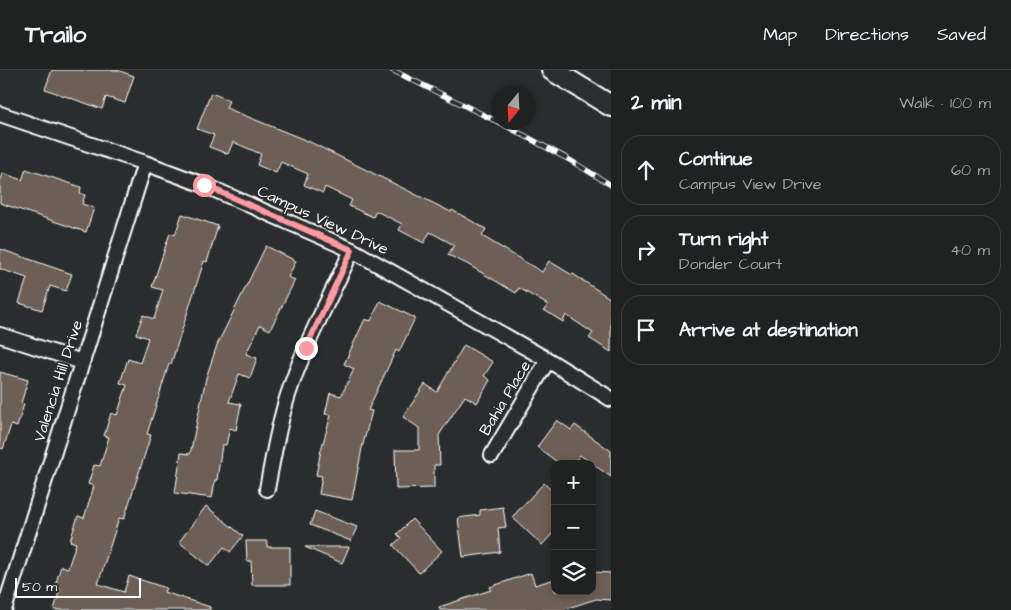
<!DOCTYPE html>
<meta charset="utf-8">
<style>
:root{--surface:#202222;--page:#2d2f2f;--text:#f1f3f6;--muted:#a2a4a5;--line:#3d3f40}
body{margin:0;font-family:"Architects Daughter",sans-serif;background:var(--page);color:var(--text)}
.controls{position:absolute;right:15px;bottom:15px;display:grid;overflow:hidden;border-radius:10px;box-shadow:0 2px 12px #0003}
.controls button{width:45px;height:45px;display:grid;place-items:center;padding:0;border:0;border-bottom:1px solid var(--line);background:var(--surface);color:var(--text);font:25px sans-serif}
.compass{position:absolute;left:491px;top:15px;width:45px;height:45px;border-radius:50%;background:var(--surface);box-shadow:0 2px 12px #0003;rotate:198deg}
.scale{position:absolute;left:15px;bottom:12px;width:126px;box-sizing:border-box;padding-left:5px;border:2px solid #fff;border-top:0;font-size:14px;line-height:18px;white-space:nowrap;color:#fff;-webkit-text-stroke:4px #2a2d2e;paint-order:stroke}
.stop{position:absolute;width:15px;height:15px;margin:-11px;border:4px solid #ff9aa2;border-radius:50%;background:#fff}
.stop.end{background:#ff9aa2;border-color:#fff;box-shadow:0 1px 5px #0008}
.list{margin:0;padding:0;list-style:none}
h2{display:flex;justify-content:space-between;align-items:center;height:65px;margin:0;padding:0 20px;font-size:21px}
h2 small{font-size:16px;font-weight:400;color:var(--muted)}
.list li{display:grid;grid-template-columns:32px 1fr auto;gap:15px;align-items:center;box-sizing:border-box;height:70px;margin:0 10px 10px;padding:0 10px;border:1px solid var(--line);border-radius:20px}
.list b{display:block;font-size:19px;white-space:nowrap}
.list p{margin:0;font-size:16px;white-space:nowrap;color:var(--muted)}
.list em{font-size:16px;font-style:normal;color:var(--muted)}
.icon{flex:none;width:28px;height:28px;fill:none;stroke:currentColor;stroke-width:2;stroke-linecap:round;stroke-linejoin:round}
.map{position:relative;flex:none;width:611px;height:540px;overflow:hidden}
header{display:flex;align-items:center;gap:30px;box-sizing:border-box;height:70px;padding:0 25px;background:var(--surface);border-bottom:1px solid var(--line)}
header strong{font-size:24px}
nav{display:flex;gap:28px;margin-inline-start:auto;font-size:18px}
main{display:flex}
aside{flex:1;background:var(--surface)}
.map>svg:first-child{display:block}
.building{fill:#6d5f54;stroke:#fff}
.lines{fill:none;stroke-linecap:round;stroke-linejoin:round}
.minor-casing{stroke:#fff;stroke-width:18}
.secondary-casing{stroke:#fff;stroke-width:24}
.minor{stroke:#2a2d2e;stroke-width:14}
.secondary{stroke:#2a2d2e;stroke-width:20}
.rail-casing{stroke:#fff;stroke-width:5.5}
.rail{stroke:#2a2d2e;stroke-width:4;stroke-dasharray:11;stroke-linecap:butt}
.route{stroke:#ff9aa2;stroke-width:6}
.labels{text-anchor:middle;dominant-baseline:central;stroke-width:4;stroke-linejoin:round;paint-order:stroke}
.street-label{font-size:16px;fill:#fff;stroke:#2a2d2e}
</style>
<header>
<strong>Trailo</strong>
<nav><a>Map</a><a>Directions</a><a>Saved</a></nav>
</header>
<main>
<div class="map">
<svg width="611" height="540" viewBox="0 0 611 540">
<rect width="100%" height="100%" fill="#2a2d2e"/>
<filter id="ink" filterUnits="userSpaceOnUse"><feTurbulence type="fractalNoise" baseFrequency=".02" numOctaves="2"/><feDisplacementMap in="SourceGraphic" scale="10" xChannelSelector="R" yChannelSelector="G"/><feConvolveMatrix kernelMatrix="1 2 1 2 8 2 1 2 1" color-interpolation-filters="sRGB"/></filter>
<g filter="url(#ink)">
<!-- building -->
<path class="building" d="M 52,0 L 117,0 L 134,6 L 125,33 L 106,27 L 102,39 L 45,19 Z
M 211,23 L 229,30 L 226,38 L 310,72 L 451,142 L 452,140 L 486,159 L 482,166 L 542,202 L 549,191 L 572,205 L 573,204 L 611,229 L 611,282 L 589,268 L 593,263 L 566,245 L 563,252 L 544,240 L 548,235 L 519,218 L 516,223 L 467,194 L 448,185 L 454,175 L 430,162 L 424,173 L 399,160 L 402,154 L 376,141 L 373,147 L 349,136 L 352,130 L 325,117 L 323,123 L 304,115 L 308,104 L 281,92 L 276,103 L 257,95 L 261,84 L 233,72 L 228,84 L 209,77 L 214,65 L 197,59 Z
M 26,99 L 81,117 L 80,123 L 85,125 L 82,134 L 94,138 L 86,162 L 0,133 L 0,113 L 3,103 L 22,110 Z
M 182,144 L 218,156 L 207,192 L 204,191 L 171,294 L 169,294 L 147,364 L 151,365 L 124,449 L 119,448 L 98,514 L 124,522 L 129,506 L 166,518 L 164,522 L 210,537 L 210,540 L 54,540 L 60,518 L 55,516 L 61,496 L 68,498 L 76,473 L 70,471 L 78,446 L 84,448 L 94,416 L 88,414 L 94,395 L 100,396 L 109,367 L 104,366 L 111,343 L 117,345 L 127,315 L 120,313 L 128,289 L 140,293 L 148,268 L 136,264 L 143,245 L 154,249 L 163,220 L 152,217 L 170,163 L 175,165 Z
M 266,176 L 296,191 L 288,207 L 295,210 L 270,260 L 260,255 L 246,284 L 257,288 L 250,308 L 239,304 L 229,332 L 241,334 L 236,360 L 230,358 L 226,375 L 222,375 L 217,410 L 215,410 L 212,428 L 175,423 L 181,383 L 190,384 L 206,308 L 217,275 Z
M 0,179 L 72,204 L 66,221 L 50,216 L 42,240 L 19,233 L 27,208 L 0,199 Z
M 380,231 L 415,248 L 399,282 L 396,280 L 368,340 L 372,341 L 362,378 L 352,430 L 319,424 L 322,406 L 316,405 L 321,380 L 331,345 L 325,344 L 330,323 L 341,326 L 354,299 L 344,294 L 365,249 L 371,251 Z
M 464,275 L 493,292 L 484,306 L 490,310 L 477,333 L 465,326 L 439,365 L 440,395 L 434,395 L 434,418 L 396,419 L 395,380 L 419,380 L 419,358 L 403,347 L 425,314 L 437,322 Z
M 0,302 L 28,310 L 21,333 L 24,334 L 17,357 L 11,355 L 3,379 L 0,378 Z
M 557,350 L 571,360 L 575,355 L 611,381 L 611,407 L 580,385 L 573,394 L 560,394 L 537,377 Z
M 544,413 L 555,424 L 555,461 L 542,475 L 512,447 Z
M 206,436 L 243,466 L 230,482 L 224,477 L 209,496 L 179,472 Z
M 503,437 L 506,457 L 498,458 L 500,482 L 463,487 L 458,448 L 480,445 L 480,440 Z
M 315,441 L 357,457 L 351,471 L 310,455 Z
M 412,449 L 442,481 L 419,503 L 393,475 L 401,468 L 397,464 Z
M 246,471 L 267,471 L 267,477 L 290,477 L 290,515 L 252,515 L 251,491 L 247,491 Z
M 305,477 L 349,477 L 342,493 Z
M 592,502 L 611,503 L 611,530 L 596,529 L 562,540 L 440,540 L 439,537 L 491,520 L 490,517 L 531,503 L 535,515 L 555,509 L 555,521 L 592,521 Z"/>
<g class="lines">
<!-- minor casing -->
<g class="minor-casing">
<path id="minor" d="M 0,44 L 145,93 L 204,115 L 352,180 L 548,290 L 611,329
M 0,265 L 82,292
M 492,385 L 548,290
M 267,419 C 273,388 278,356 288,325 C 304,275 330,228 352,180
M 4,540 L 145,93"/>
</g>
<!-- secondary casing -->
<g class="secondary-casing">
<path id="secondary" d="M 552,0 L 611,36"/>
</g>
<!-- minor -->
<use href="#minor" class="minor"/>
<!-- secondary -->
<use href="#secondary" class="secondary"/>
<!-- rail casing -->
<g class="rail-casing">
<path id="rail" d="M 392,0 L 498,52
M 499,52 L 568,89 L 611,115"/>
</g>
<!-- rail -->
<use href="#rail" class="rail"/>
</g>
</g>
<g class="lines" filter="url(#ink)">
<!-- route -->
<path class="route" d="M 204,115 L 352,180 L 306,278"/>
</g>
<g class="labels">
<!-- street labels -->
<g class="street-label">
<text transform="translate(323 150) rotate(25)">Campus View Drive</text>
<text transform="translate(58 311) rotate(-72)">Valencia Hill Drive</text>
<text transform="translate(505 328) rotate(-59)">Bahia Place</text>
</g>
</g>
</svg>
<div class="controls">
<button>+</button>
<button>−</button>
<button><svg class="icon" aria-label="layers" viewBox="0 0 24 24"><path d="M12 4l9 5-9 5-9-5zM3 14l9 5 9-5"/></svg></button>
</div>
<svg class="compass" viewBox="-18 -18 36 36"><path d="M0-13l5 13h-10z" fill="#e53935"/><path d="M0 13l5-13h-10z" fill="#a2a4a5"/></svg>
<div class="scale">50 m</div>
<div class="stop" style="left:204px;top:115px"></div>
<div class="stop end" style="left:306px;top:278px"></div>
</div>
<aside>
<h2>2 min<small>Walk · 100 m</small></h2>
<ul class="list">
<li><svg class="icon" aria-label="ahead" viewBox="0 0 24 24"><path d="M12 20V5M6 11l6-6 6 6"/></svg><div><b>Continue</b><p>Campus View Drive</p></div><em>60 m</em></li>
<li><svg class="icon" aria-label="right" viewBox="0 0 24 24"><path d="M7 20v-9h11M14 6l5 5-5 5"/></svg><div><b>Turn right</b><p>Donder Court</p></div><em>40 m</em></li>
<li><svg class="icon" aria-label="arrive" viewBox="0 0 24 24"><path d="M6 21V4h12l-3 4 3 4H6"/></svg><div><b>Arrive at destination</b></div></li>
</ul>
</aside>
</main>
